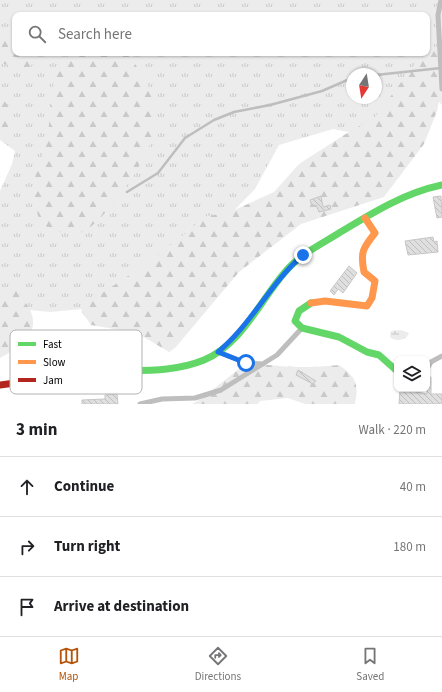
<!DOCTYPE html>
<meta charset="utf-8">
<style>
:root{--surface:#fff;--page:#f2f2f2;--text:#202124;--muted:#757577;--line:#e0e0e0;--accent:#b45309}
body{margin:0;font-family:"Source Sans 3",sans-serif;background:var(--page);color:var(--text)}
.controls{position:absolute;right:12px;bottom:12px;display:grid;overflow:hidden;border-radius:8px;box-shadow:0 1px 3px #0004}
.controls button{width:36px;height:36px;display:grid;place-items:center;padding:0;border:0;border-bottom:1px solid var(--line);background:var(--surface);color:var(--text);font:20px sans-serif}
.compass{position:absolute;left:346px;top:68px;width:36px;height:36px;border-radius:50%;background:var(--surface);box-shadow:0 1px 3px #0004;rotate:192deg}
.stop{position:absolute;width:12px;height:12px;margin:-9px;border:3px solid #1a73e8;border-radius:50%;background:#fff}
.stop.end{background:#1a73e8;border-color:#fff;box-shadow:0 1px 4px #0008}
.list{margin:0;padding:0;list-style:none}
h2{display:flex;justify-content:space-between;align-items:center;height:52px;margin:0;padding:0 16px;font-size:17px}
h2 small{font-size:13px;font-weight:400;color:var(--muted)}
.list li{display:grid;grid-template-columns:26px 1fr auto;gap:12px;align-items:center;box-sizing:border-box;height:60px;padding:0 16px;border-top:1px solid var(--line)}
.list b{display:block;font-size:15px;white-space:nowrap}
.list em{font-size:13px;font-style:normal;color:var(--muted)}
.icon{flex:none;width:22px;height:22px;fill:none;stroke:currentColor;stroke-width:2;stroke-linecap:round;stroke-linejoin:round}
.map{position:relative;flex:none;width:442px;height:404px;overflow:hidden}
.search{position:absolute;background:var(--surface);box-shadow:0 1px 3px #0004;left:12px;right:12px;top:12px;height:44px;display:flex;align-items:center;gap:10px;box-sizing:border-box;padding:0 14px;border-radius:8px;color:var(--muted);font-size:15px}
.sheet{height:232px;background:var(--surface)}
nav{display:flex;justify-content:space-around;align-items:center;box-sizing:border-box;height:56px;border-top:1px solid var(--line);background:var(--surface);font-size:11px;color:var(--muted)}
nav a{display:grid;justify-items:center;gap:2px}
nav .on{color:var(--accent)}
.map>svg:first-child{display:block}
.grass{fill:url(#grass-tufts);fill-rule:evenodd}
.forest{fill:url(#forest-firs)}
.wetland{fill:url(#wetland-marsh)}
.building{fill:url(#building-back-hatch);stroke:#c7c7c7}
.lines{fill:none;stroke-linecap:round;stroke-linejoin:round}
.lane{stroke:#bebebe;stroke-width:2.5}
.street{stroke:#bebebe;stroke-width:5}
.fast{stroke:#63d668;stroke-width:7}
.slow{stroke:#ff974d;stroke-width:7}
.jam{stroke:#b3261e;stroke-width:7}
.route{stroke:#1a73e8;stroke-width:5}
.key{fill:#fff;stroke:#b2b2b2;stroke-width:1}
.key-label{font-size:11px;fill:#000}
</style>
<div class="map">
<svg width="442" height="404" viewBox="0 0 442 404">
<defs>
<pattern id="grass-tufts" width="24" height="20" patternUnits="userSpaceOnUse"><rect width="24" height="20" fill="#ececec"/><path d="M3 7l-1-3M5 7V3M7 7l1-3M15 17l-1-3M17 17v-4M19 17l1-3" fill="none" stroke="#c9c9c9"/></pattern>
<pattern id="forest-firs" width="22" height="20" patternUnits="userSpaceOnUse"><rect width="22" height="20" fill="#ececec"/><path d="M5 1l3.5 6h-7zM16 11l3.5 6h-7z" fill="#c9c9c9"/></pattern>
<pattern id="wetland-marsh" width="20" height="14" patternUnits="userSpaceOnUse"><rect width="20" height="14" fill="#ececec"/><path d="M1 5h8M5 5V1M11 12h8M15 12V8" fill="none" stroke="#c9c9c9"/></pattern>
<pattern id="building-back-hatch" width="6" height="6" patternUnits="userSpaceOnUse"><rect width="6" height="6" fill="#dfdfdf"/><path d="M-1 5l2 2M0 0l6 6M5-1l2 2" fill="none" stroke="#bebebe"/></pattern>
</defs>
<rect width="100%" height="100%" fill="#fff"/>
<!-- grass -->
<path class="grass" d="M 0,0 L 442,0 L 442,105 L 434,97 L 413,145 L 333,129 L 279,145 L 255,189 L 215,230 L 103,307 L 50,312 L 0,307 L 0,191 L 12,164 L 15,151 L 0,140 ZM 15,15 L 427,15 L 427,53 L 15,53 ZM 352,74 L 376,74 L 376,98 L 352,98 Z"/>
<!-- forest -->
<path class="forest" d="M 0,35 L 15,43 L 15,53 L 34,53 L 31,67 L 24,69 L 0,63 Z
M 439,51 L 441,91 L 437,111 L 424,144 L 384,197 L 301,224 L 239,272 L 175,348 L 169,352 L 137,333 L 91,325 L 82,312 L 81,307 L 146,264 L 191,229 L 203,217 L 230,212 L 274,192 L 299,164 L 344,135 L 375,117 L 418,60 L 428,52 Z
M 95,53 C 105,53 117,51 125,54 C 132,56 137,67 140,73 C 152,90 157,109 154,130 C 150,158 109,216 85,231 C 78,235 59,233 52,230 C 42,226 36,209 31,201 L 36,172 L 47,142 L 54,79 C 62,57 74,58 95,53 Z
M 0,97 C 13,108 12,115 8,131 L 1,135 Z
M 0,288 L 17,291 C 21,297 27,303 30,310 C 42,334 17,348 0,358 Z
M 255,363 C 283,368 312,368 339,365 C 356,377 359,383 355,404 L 305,404 L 288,398 L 260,401 L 258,404 L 192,404 L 201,399 L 240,368 Z"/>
<!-- wetland -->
<path class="wetland" d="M 401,330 L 409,333 C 406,341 395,342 390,337 L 391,331 Z"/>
<!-- building -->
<path class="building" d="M 321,196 L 323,207 L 330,205 L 331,209 L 319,212 L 316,205 L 312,206 L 310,200 Z
M 441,196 L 442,217 L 437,218 L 433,197 Z
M 433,237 L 434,242 L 437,241 L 438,252 L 408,255 L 405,241 Z
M 349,266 L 357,273 L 343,293 L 338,289 L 334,295 L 330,291 Z
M 298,370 L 316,381 L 313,384 L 296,375 Z
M 427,377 L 431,377 L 431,394 L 442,394 L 442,404 L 399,404 L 400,389 L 427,394 Z
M 117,394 L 118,404 L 82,404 L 82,400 L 105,399 L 105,395 Z"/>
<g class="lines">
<!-- lane -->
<path class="lane" d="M 376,75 L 441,68
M 127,192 L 158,173 L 185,138 L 214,120 L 234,112 L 270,105 L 322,91 L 352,78"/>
<!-- street -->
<path class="street" d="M 441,0 L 438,15 L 442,89
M 219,352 L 246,363 L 263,364
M 427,369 L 431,362 L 442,356
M 140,404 L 162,399 L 195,398 L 221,390 L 277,355 L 302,328"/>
<!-- fast -->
<path class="fast" d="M 311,303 L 299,311 L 295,321 L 302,328 L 339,337 L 367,352 L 379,355 L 397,371
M 96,372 C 132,369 170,374 204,360 C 242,344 259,302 285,272 C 299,255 320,245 339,233 C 372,213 404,193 442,185"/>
<!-- slow -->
<path class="slow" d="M 311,303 L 325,301 L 367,306 L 372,298 L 375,281 L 364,272 C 360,252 363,248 375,233 L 365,218"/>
<!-- jam -->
<path class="jam" d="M 0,385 L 96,372"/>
</g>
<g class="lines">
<!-- route -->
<path class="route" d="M 246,363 L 218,352 C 252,324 270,283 303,255"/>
</g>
<!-- legend -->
<rect x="10" y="330" width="132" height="64" rx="6" class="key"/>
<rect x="18" y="342" width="18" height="4" fill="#63d668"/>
<rect x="18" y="360" width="18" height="4" fill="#ff974d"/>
<rect x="18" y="378" width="18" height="4" fill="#b3261e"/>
<g class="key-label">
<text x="43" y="348">Fast</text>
<text x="43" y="366">Slow</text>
<text x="43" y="384">Jam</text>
</g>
</svg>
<div class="controls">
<button><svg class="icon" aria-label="layers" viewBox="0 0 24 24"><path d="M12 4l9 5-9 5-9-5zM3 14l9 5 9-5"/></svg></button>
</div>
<svg class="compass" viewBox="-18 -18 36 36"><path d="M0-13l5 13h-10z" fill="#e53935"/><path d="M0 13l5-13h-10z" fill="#757577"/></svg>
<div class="stop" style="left:246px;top:363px"></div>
<div class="stop end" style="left:303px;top:255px"></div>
<div class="search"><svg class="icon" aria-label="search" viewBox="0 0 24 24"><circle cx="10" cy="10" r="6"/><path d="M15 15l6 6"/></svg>Search here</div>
</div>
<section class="sheet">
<h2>3 min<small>Walk · 220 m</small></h2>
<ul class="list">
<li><svg class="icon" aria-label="ahead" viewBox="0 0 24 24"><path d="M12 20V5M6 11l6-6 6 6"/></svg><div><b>Continue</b></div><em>40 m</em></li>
<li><svg class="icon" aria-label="right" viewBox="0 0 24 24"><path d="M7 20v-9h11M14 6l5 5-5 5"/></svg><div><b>Turn right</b></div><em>180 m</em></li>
<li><svg class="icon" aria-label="arrive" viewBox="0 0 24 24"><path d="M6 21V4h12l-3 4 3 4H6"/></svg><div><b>Arrive at destination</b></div></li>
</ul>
</section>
<nav>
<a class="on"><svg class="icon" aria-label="map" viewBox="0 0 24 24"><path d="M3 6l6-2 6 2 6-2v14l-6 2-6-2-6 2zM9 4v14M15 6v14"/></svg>Map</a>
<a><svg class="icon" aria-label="directions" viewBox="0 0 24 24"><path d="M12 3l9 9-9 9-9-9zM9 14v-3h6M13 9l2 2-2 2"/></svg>Directions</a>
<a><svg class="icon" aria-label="saved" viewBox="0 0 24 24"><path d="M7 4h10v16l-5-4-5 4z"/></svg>Saved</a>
</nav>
